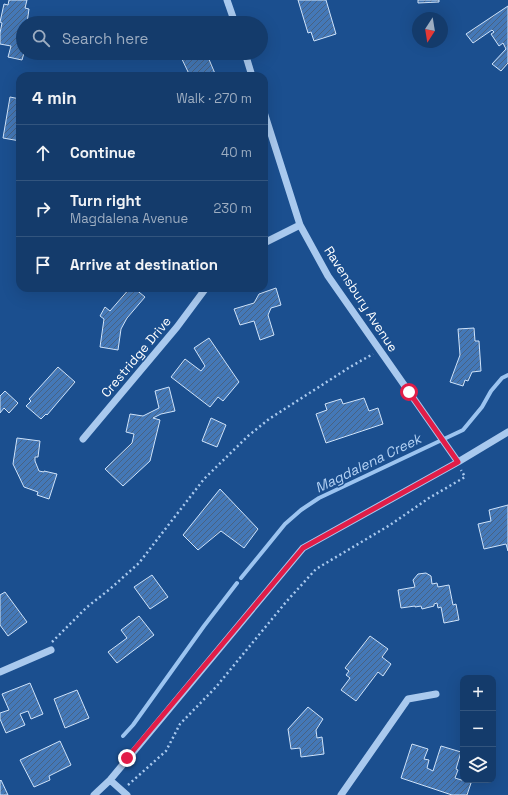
<!DOCTYPE html>
<meta charset="utf-8">
<style>
:root{--surface:#143b6b;--page:#214673;--text:#f1f3f6;--muted:#9dadc1;--line:#33557e}
body{margin:0;font-family:"Space Grotesk",sans-serif;background:var(--page);color:var(--text)}
.controls{position:absolute;right:12px;bottom:12px;display:grid;overflow:hidden;border-radius:8px;box-shadow:0 4px 16px #0002}
.controls button{width:36px;height:36px;display:grid;place-items:center;padding:0;border:0;border-bottom:1px solid var(--line);background:var(--surface);color:var(--text);font:20px sans-serif}
.compass{position:absolute;left:412px;top:12px;width:36px;height:36px;border-radius:50%;background:var(--surface);box-shadow:0 4px 16px #0002;rotate:192deg}
.stop{position:absolute;width:12px;height:12px;margin:-9px;border:3px solid #e11d48;border-radius:50%;background:#fff}
.stop.end{background:#e11d48;border-color:#fff;box-shadow:0 1px 4px #0008}
.list{margin:0;padding:0;list-style:none}
h2{display:flex;justify-content:space-between;align-items:center;height:52px;margin:0;padding:0 16px;font-size:17px}
h2 small{font-size:13px;font-weight:400;color:var(--muted)}
.list li{display:grid;grid-template-columns:26px 1fr auto;gap:12px;align-items:center;box-sizing:border-box;height:56px;padding:0 16px;border-top:1px solid var(--line)}
.list b{display:block;font-size:15px;white-space:nowrap}
.list p{margin:0;font-size:13px;white-space:nowrap;color:var(--muted)}
.list em{font-size:13px;font-style:normal;color:var(--muted)}
.icon{flex:none;width:22px;height:22px;fill:none;stroke:currentColor;stroke-width:2;stroke-linecap:round;stroke-linejoin:round}
.map{position:relative;flex:none;width:508px;height:795px;overflow:hidden}
.search{position:absolute;background:var(--surface);box-shadow:0 4px 16px #0002;left:16px;top:16px;width:252px;height:44px;display:flex;align-items:center;gap:10px;box-sizing:border-box;padding:0 14px;border-radius:22px;color:var(--muted);font-size:15px}
.panel{position:absolute;background:var(--surface);box-shadow:0 4px 16px #0002;left:16px;top:72px;width:252px;height:220px;border-radius:12px}
.map>svg:first-child{display:block}
.lines{fill:none;stroke-linecap:round;stroke-linejoin:round}
.stream{stroke:#9cc4f0;stroke-width:4}
.building{fill:url(#building-hatch);stroke:#cfe3fa}
.path{stroke:#a9c9ee;stroke-width:2.5;stroke-dasharray:2 3;stroke-linecap:butt}
.minor{stroke:#a9c9ee;stroke-width:7}
.route{stroke:#e11d48;stroke-width:5}
.labels{text-anchor:middle;dominant-baseline:central;stroke-width:3;stroke-linejoin:round;paint-order:stroke}
.street-label{font-size:13px;fill:#fff;stroke:#1b4f8f}
.water-label{font-size:14px;font-style:italic;fill:#b5d3f5;stroke:#1b4f8f}
</style>
<div class="map">
<svg width="508" height="795" viewBox="0 0 508 795">
<defs>
<pattern id="building-hatch" width="6" height="6" patternUnits="userSpaceOnUse"><rect width="6" height="6" fill="#4478b7"/><path d="M-1 1l2-2M0 6l6-6M5 7l2-2" fill="none" stroke="#486282"/></pattern>
</defs>
<rect width="100%" height="100%" fill="#1b4f8f"/>
<g class="lines">
<!-- stream -->
<path class="stream" d="M 241,578 L 285,524 L 301,510 L 319,498 L 463,430 L 482,407 L 491,391 L 502,378 L 508,375
M 123,736 L 133,725 L 204,626 L 237,583"/>
</g>
<!-- building -->
<path class="building" d="M 9,0 L 27,0 L 25,8 L 29,9 L 27,23 L 23,23 L 23,30 L 21,29 L 18,43 L 23,45 L 24,53 L 22,60 L 8,57 L 11,46 L 0,44 L 0,33 L 2,23 L 0,22 L 4,4 L 8,5 Z
M 298,0 L 326,0 L 336,34 L 314,41 L 311,32 L 308,33 Z
M 418,0 L 439,0 L 439,2 L 418,3 Z
M 508,6 L 508,63 L 501,71 L 492,64 L 506,49 L 503,43 L 499,46 L 491,34 L 494,32 L 492,30 L 473,43 L 466,34 Z
M 180,18 L 192,22 L 192,23 L 173,23 L 173,21 Z
M 179,53 L 204,53 L 206,58 L 208,57 L 216,76 L 190,76 Z
M 10,97 L 20,99 L 20,141 L 3,138 Z
M 130,288 L 134,288 L 145,297 L 127,318 L 121,329 L 118,350 L 100,347 L 104,319 L 100,316 L 105,307 L 110,311 Z
M 276,288 L 281,305 L 271,308 L 268,315 L 274,335 L 260,340 L 254,321 L 240,325 L 234,309 L 254,303 L 259,294 Z
M 474,328 L 475,341 L 479,341 L 481,371 L 472,372 L 468,381 L 465,380 L 463,386 L 450,382 L 460,355 L 458,329 Z
M 209,338 L 239,382 L 223,401 L 218,397 L 210,407 L 171,377 L 185,359 L 201,371 L 205,366 L 194,348 Z
M 58,367 L 75,382 L 47,415 L 46,414 L 41,419 L 26,406 L 31,401 L 29,399 Z
M 169,387 L 175,411 L 161,414 L 153,418 L 160,420 L 150,461 L 123,486 L 105,469 L 132,443 L 134,434 L 126,432 L 130,414 L 143,416 L 159,408 L 155,391 Z
M 5,391 L 18,403 L 9,413 L 4,408 L 0,413 L 0,396 Z
M 364,398 L 369,411 L 378,408 L 383,424 L 326,443 L 316,414 L 327,410 L 325,404 L 341,399 L 343,404 Z
M 211,418 L 226,425 L 217,447 L 202,441 Z
M 17,438 L 40,441 L 38,457 L 35,457 L 35,461 L 39,471 L 44,472 L 44,471 L 57,474 L 49,499 L 37,495 L 38,492 L 24,487 L 13,464 Z
M 220,489 L 258,529 L 244,548 L 221,531 L 198,550 L 183,535 Z
M 508,505 L 508,551 L 506,544 L 484,549 L 478,524 L 491,521 L 489,510 Z
M 426,573 L 431,576 L 432,584 L 437,583 L 438,587 L 449,585 L 453,605 L 456,604 L 459,620 L 444,623 L 441,607 L 438,608 L 437,603 L 434,604 L 434,606 L 422,609 L 421,606 L 415,607 L 415,606 L 401,608 L 398,590 L 415,587 L 413,580 L 418,574 Z
M 152,575 L 168,597 L 150,609 L 134,587 Z
M 5,592 L 27,622 L 8,636 L 0,625 L 0,595 Z
M 139,616 L 154,635 L 117,663 L 108,652 L 127,638 L 121,630 Z
M 370,636 L 388,649 L 382,657 L 391,664 L 383,676 L 378,672 L 356,701 L 341,690 L 350,678 L 346,675 L 349,671 L 345,668 Z
M 30,683 L 43,714 L 31,719 L 28,711 L 20,714 L 25,725 L 6,733 L 0,719 L 0,713 L 9,710 L 2,694 Z
M 77,690 L 89,718 L 65,728 L 54,699 Z
M 308,707 L 323,719 L 316,730 L 317,738 L 322,737 L 324,754 L 301,757 L 300,748 L 291,749 L 288,729 Z
M 60,741 L 71,765 L 49,776 L 50,780 L 34,787 L 20,760 Z
M 412,744 L 428,749 L 424,759 L 429,760 L 427,768 L 433,771 L 441,746 L 461,752 L 456,769 L 458,770 L 455,778 L 471,783 L 467,795 L 452,795 L 401,778 Z
M 1,780 L 8,795 L 0,795 L 0,781 Z"/>
<g class="lines">
<!-- path -->
<path class="path" d="M 52,642 L 87,607 L 110,589 L 139,563 L 204,479 L 248,436 L 269,419 L 350,367 L 373,354
M 128,785 L 166,751 L 180,724 L 216,687 L 286,602 L 316,569 L 390,525 L 429,498 L 465,477 L 461,470"/>
<!-- minor -->
<path class="minor" d="M 227,0 L 235,23
M 245,53 L 252,76
M 264,112 L 300,225 L 328,276 L 458,462
M 264,243 L 300,225
M 83,439 L 177,327 L 206,288
M 0,672 L 51,650
M 110,780 L 127,795
M 94,795 L 110,780 L 303,548 L 458,462 L 508,432
M 341,795 L 408,699 L 436,694"/>
</g>
<g class="lines">
<!-- route -->
<path class="route" d="M 127,758 L 303,548 L 458,462 L 409,392"/>
</g>
<g class="labels">
<!-- street labels -->
<g class="street-label">
<text transform="translate(361 299) rotate(57)">Ravensbury Avenue</text>
<text transform="translate(136 357) rotate(-50)">Crestridge Drive</text>
</g>
<!-- water labels -->
<g class="water-label">
<text transform="translate(368 463) rotate(-26)">Magdalena Creek</text>
</g>
</g>
</svg>
<div class="controls">
<button>+</button>
<button>−</button>
<button><svg class="icon" aria-label="layers" viewBox="0 0 24 24"><path d="M12 4l9 5-9 5-9-5zM3 14l9 5 9-5"/></svg></button>
</div>
<svg class="compass" viewBox="-18 -18 36 36"><path d="M0-13l5 13h-10z" fill="#e53935"/><path d="M0 13l5-13h-10z" fill="#9dadc1"/></svg>
<div class="stop" style="left:409px;top:392px"></div>
<div class="stop end" style="left:127px;top:758px"></div>
<div class="search"><svg class="icon" aria-label="search" viewBox="0 0 24 24"><circle cx="10" cy="10" r="6"/><path d="M15 15l6 6"/></svg>Search here</div>
<section class="panel">
<h2>4 min<small>Walk · 270 m</small></h2>
<ul class="list">
<li><svg class="icon" aria-label="ahead" viewBox="0 0 24 24"><path d="M12 20V5M6 11l6-6 6 6"/></svg><div><b>Continue</b></div><em>40 m</em></li>
<li><svg class="icon" aria-label="right" viewBox="0 0 24 24"><path d="M7 20v-9h11M14 6l5 5-5 5"/></svg><div><b>Turn right</b><p>Magdalena Avenue</p></div><em>230 m</em></li>
<li><svg class="icon" aria-label="arrive" viewBox="0 0 24 24"><path d="M6 21V4h12l-3 4 3 4H6"/></svg><div><b>Arrive at destination</b></div></li>
</ul>
</section>
</div>
